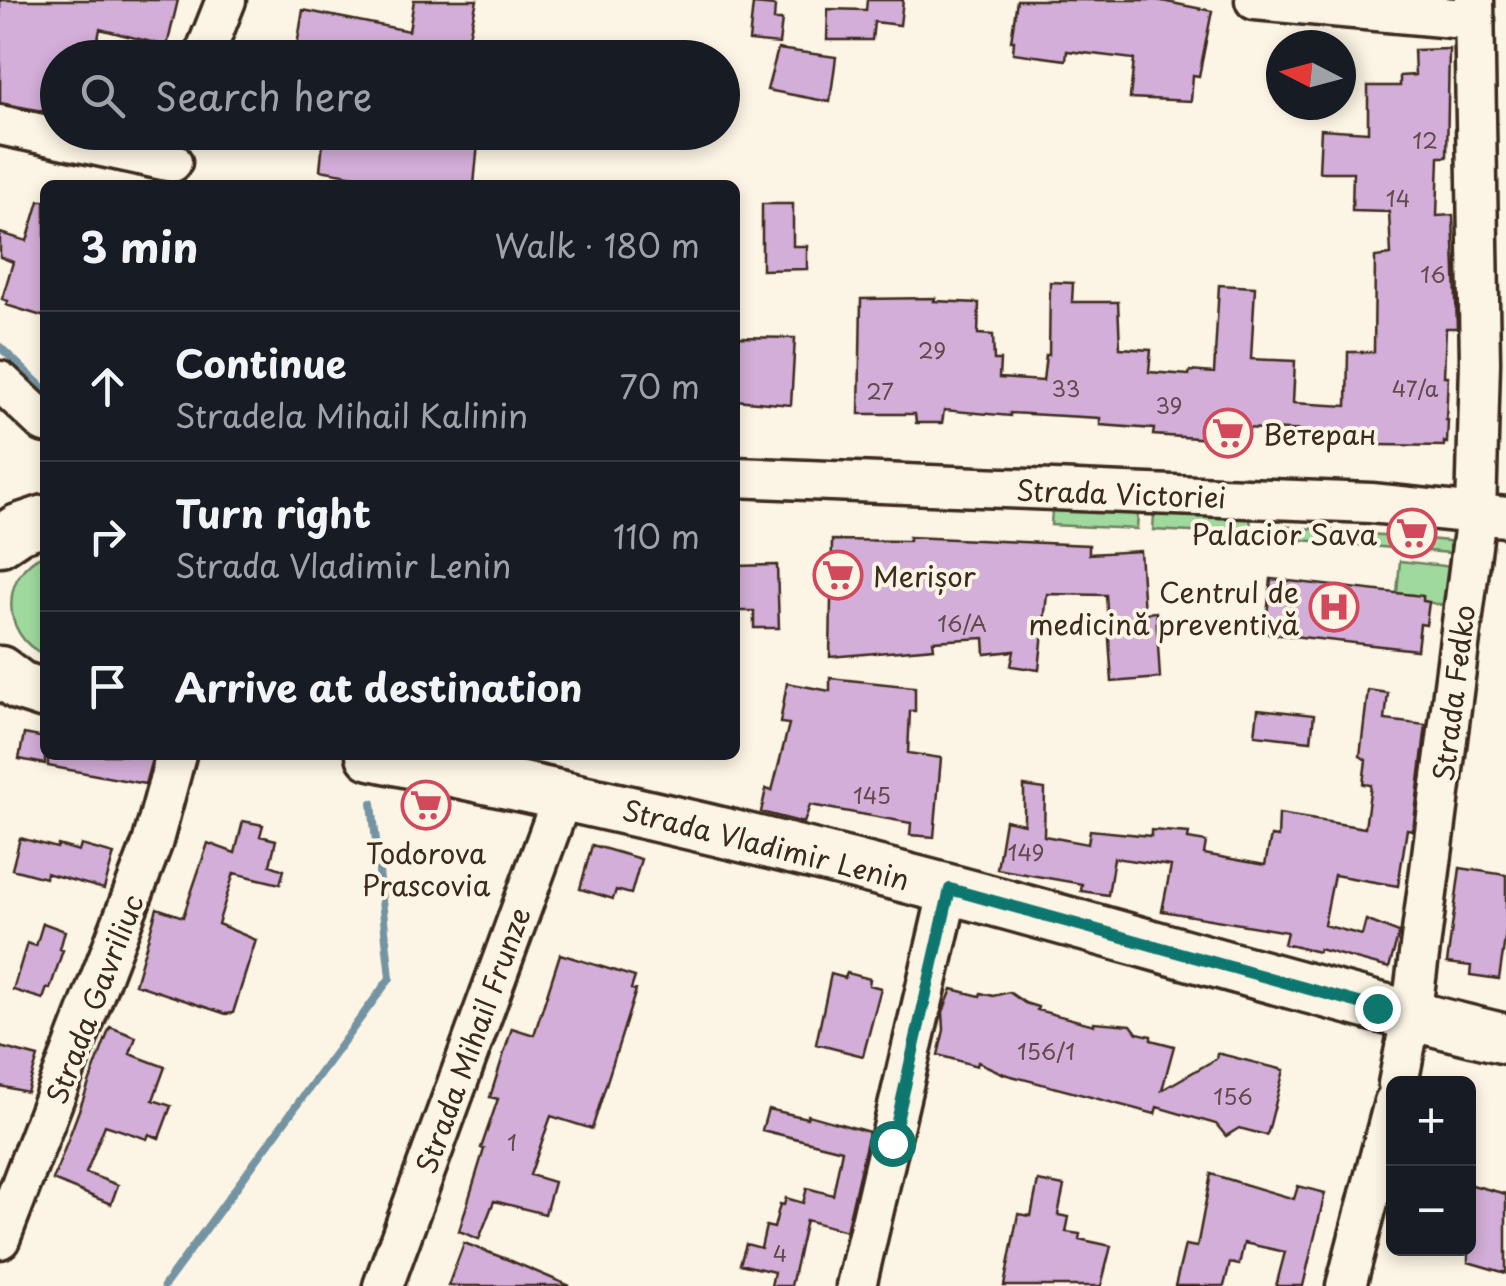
<!DOCTYPE html>
<meta charset="utf-8">
<style>
:root{--surface:#171b24;--page:#20242c;--text:#f1f3f6;--muted:#9ea1a6;--line:#363941}
body{margin:0;font-family:"Playpen Sans",sans-serif;background:var(--page);color:var(--text)}
.controls{position:absolute;right:30px;bottom:30px;display:grid;overflow:hidden;border-radius:15px;box-shadow:0 5px 15px #0003}
.controls button{width:90px;height:90px;display:grid;place-items:center;padding:0;border:0;border-bottom:2px solid var(--line);background:var(--surface);color:var(--text);font:50px sans-serif}
.compass{position:absolute;left:1266px;top:30px;width:90px;height:90px;border-radius:50%;background:var(--surface);box-shadow:0 5px 15px #0003;rotate:276deg}
.stop{position:absolute;width:30px;height:30px;margin:-22px;border:8px solid #0f766e;border-radius:50%;background:#fff}
.stop.end{background:#0f766e;border-color:#fff;box-shadow:0 2px 10px #0008}
.list{margin:0;padding:0;list-style:none}
h2{display:flex;justify-content:space-between;align-items:center;height:130px;margin:0;padding:0 40px;font-size:42px}
h2 small{font-size:32px;font-weight:400;color:var(--muted)}
.list li{display:grid;grid-template-columns:65px 1fr auto;gap:30px;align-items:center;box-sizing:border-box;height:150px;padding:0 40px;border-top:2px solid var(--line)}
.list b{display:block;font-size:38px;white-space:nowrap}
.list p{margin:0;font-size:32px;white-space:nowrap;color:var(--muted)}
.list em{font-size:32px;font-style:normal;color:var(--muted)}
.icon{flex:none;width:55px;height:55px;fill:none;stroke:currentColor;stroke-width:2;stroke-linecap:round;stroke-linejoin:round}
.map{position:relative;flex:none;width:1506px;height:1286px;overflow:hidden}
.search{position:absolute;background:var(--surface);box-shadow:0 5px 15px #0003;left:40px;top:40px;width:700px;height:110px;display:flex;align-items:center;gap:25px;box-sizing:border-box;padding:0 35px;border-radius:55px;color:var(--muted);font-size:38px}
.panel{position:absolute;background:var(--surface);box-shadow:0 5px 15px #0003;left:40px;top:180px;width:700px;height:580px;border-radius:15px}
.map>svg:first-child{display:block}
.green{fill:#a0d99e;stroke:#6e825e;stroke-width:2.5}
.lines{fill:none;stroke-linecap:round;stroke-linejoin:round}
.stream{stroke:#7494a3;stroke-width:8}
.building{fill:#d3aed8;stroke:#3b2a1e;stroke-width:2.5}
.minor-casing{stroke:#3b2a1e;stroke-width:45}
.major-casing{stroke:#3b2a1e;stroke-width:55}
.minor{stroke:#fcf5e5;stroke-width:38}
.major{stroke:#fcf5e5;stroke-width:48}
.route{stroke:#0f766e;stroke-width:12}
.labels{text-anchor:middle;dominant-baseline:central;stroke-width:8;stroke-linejoin:round;paint-order:stroke}
.number-label{font-size:22px;fill:#614b4c}
.poi-label{font-size:28px;fill:#3b2a1e;stroke:#fcf5e5;text-anchor:start}
.street-label{font-size:28px;fill:#3b2a1e;stroke:#fcf5e5}
</style>
<div class="map">
<svg width="1506" height="1286" viewBox="0 0 1506 1286">
<rect width="100%" height="100%" fill="#fcf5e5"/>
<filter id="ink" filterUnits="userSpaceOnUse"><feTurbulence type="fractalNoise" baseFrequency=".01" numOctaves="2"/><feDisplacementMap in="SourceGraphic" scale="20" xChannelSelector="R" yChannelSelector="G"/><feConvolveMatrix kernelMatrix="1 2 1 2 8 2 1 2 1" color-interpolation-filters="sRGB"/></filter>
<g filter="url(#ink)">
<!-- green -->
<path class="green" d="M 1052,510 L 1138,514 L 1137,529 L 1051,525 Z
M 1154,514 L 1251,518 L 1249,535 L 1153,530 Z
M 1280,526 L 1449,541 L 1451,553 L 1279,538 Z
M 45,554 L 45,655 C 0,636 0,572 45,554 Z
M 1400,561 L 1453,567 L 1449,607 L 1423,601 L 1423,596 L 1397,593 Z"/>
<g class="lines">
<!-- stream -->
<path class="stream" d="M 0,347 L 45,390
M 164,1286 L 390,978 L 372,803"/>
</g>
<!-- building -->
<path class="building" d="M 0,0 L 178,0 L 167,46 L 100,29 L 94,58 L 58,58 L 58,114 L 0,103 Z
M 414,0 L 477,0 L 464,58 L 295,58 L 303,10 L 409,31 Z
M 867,0 L 903,0 L 900,25 L 874,22 L 872,40 L 827,40 L 828,9 L 866,10 Z
M 1017,0 L 1157,0 L 1212,11 L 1199,76 L 1193,75 L 1191,101 L 1130,98 L 1134,59 L 1067,51 L 1066,60 L 1013,53 L 1014,41 L 1011,41 Z
M 753,4 L 775,6 L 774,20 L 782,20 L 779,44 L 749,41 Z
M 778,49 L 836,57 L 830,102 L 767,90 Z
M 1449,49 L 1447,157 L 1439,157 L 1437,216 L 1453,215 L 1457,328 L 1446,328 L 1444,376 L 1448,376 L 1446,420 L 1448,420 L 1447,443 L 1444,442 L 1444,446 L 1313,444 L 1313,431 L 1242,428 L 1239,443 L 1212,441 L 1212,439 L 1153,435 L 1154,429 L 1100,425 L 1100,418 L 1010,413 L 1010,416 L 944,410 L 942,423 L 916,423 L 915,414 L 859,414 L 861,299 L 935,298 L 934,301 L 979,303 L 978,334 L 993,335 L 994,360 L 1000,360 L 999,378 L 1043,381 L 1046,355 L 1049,355 L 1050,282 L 1073,283 L 1072,302 L 1118,302 L 1120,348 L 1151,350 L 1149,372 L 1189,375 L 1190,371 L 1214,373 L 1219,285 L 1255,287 L 1251,359 L 1295,361 L 1293,403 L 1347,406 L 1348,352 L 1374,352 L 1375,257 L 1391,255 L 1389,212 L 1352,211 L 1353,172 L 1319,172 L 1321,129 L 1368,132 L 1368,86 L 1400,86 L 1400,76 L 1415,75 L 1414,50 Z
M 324,132 L 479,132 L 474,185 L 384,185 L 384,181 L 320,170 Z
M 39,201 L 45,201 L 45,317 L 6,305 L 8,301 L 2,299 L 13,262 L 0,257 L 0,233 L 27,241 Z
M 762,204 L 793,204 L 793,246 L 807,246 L 807,269 L 762,270 Z
M 739,337 L 795,338 L 791,405 L 735,400 Z
M 909,537 L 1089,545 L 1089,554 L 1140,551 L 1144,613 L 1156,612 L 1160,678 L 1112,682 L 1106,595 L 1047,594 L 1039,670 L 1011,666 L 1014,651 L 985,654 L 984,638 L 933,641 L 934,648 L 830,657 L 832,540 L 909,541 Z
M 777,565 L 779,628 L 754,628 L 754,611 L 735,611 L 735,566 Z
M 1271,579 L 1423,596 L 1423,601 L 1429,602 L 1426,625 L 1420,624 L 1417,650 L 1265,633 Z
M 830,678 L 915,687 L 915,711 L 910,711 L 908,753 L 941,758 L 934,837 L 910,835 L 911,823 L 810,805 L 804,823 L 761,812 L 766,789 L 772,791 L 789,724 L 780,723 L 787,683 L 830,691 Z
M 1368,690 L 1388,693 L 1385,720 L 1426,725 L 1413,830 L 1407,829 L 1398,886 L 1334,875 L 1324,925 L 1362,935 L 1366,920 L 1399,933 L 1389,968 L 1319,949 L 1318,952 L 1284,944 L 1287,932 L 1162,911 L 1171,866 L 1114,858 L 1108,895 L 1081,891 L 1082,884 L 997,869 L 1005,820 L 1024,824 L 1024,786 L 1045,789 L 1044,836 L 1088,844 L 1090,830 L 1151,836 L 1151,830 L 1189,833 L 1188,839 L 1206,842 L 1204,854 L 1265,865 L 1271,836 L 1278,837 L 1279,814 L 1365,828 L 1371,785 L 1363,784 L 1366,760 L 1360,756 Z
M 1258,709 L 1314,715 L 1311,741 L 1255,735 Z
M 24,734 L 45,738 L 45,764 L 19,759 Z
M 48,755 L 132,755 L 152,759 L 145,784 L 48,766 Z
M 243,821 L 263,825 L 260,836 L 276,840 L 270,865 L 284,870 L 280,884 L 234,873 L 218,924 L 256,940 L 233,1013 L 226,1014 L 135,984 L 157,908 L 183,917 L 208,843 L 235,853 Z
M 20,838 L 57,848 L 58,845 L 79,851 L 81,845 L 114,854 L 104,889 L 46,873 L 45,878 L 12,869 Z
M 592,845 L 641,859 L 631,894 L 616,890 L 613,899 L 580,889 Z
M 1460,868 L 1506,875 L 1506,932 L 1499,979 L 1470,975 L 1471,966 L 1447,963 Z
M 43,923 L 65,931 L 60,949 L 63,950 L 50,989 L 47,988 L 43,999 L 13,990 L 27,943 L 36,946 Z
M 560,954 L 635,977 L 631,989 L 636,990 L 592,1129 L 551,1116 L 530,1175 L 554,1182 L 545,1214 L 494,1201 L 479,1239 L 459,1231 L 484,1149 L 481,1148 L 498,1099 L 490,1097 L 512,1028 L 534,1035 Z
M 847,973 L 870,979 L 869,985 L 881,988 L 863,1056 L 816,1044 L 831,974 L 845,978 Z
M 952,989 L 980,996 L 981,993 L 993,996 L 1009,992 L 1025,1003 L 1038,1007 L 1037,1010 L 1094,1025 L 1094,1022 L 1131,1025 L 1137,1033 L 1151,1036 L 1151,1040 L 1174,1046 L 1162,1090 L 1216,1059 L 1217,1053 L 1284,1070 L 1268,1132 L 1266,1135 L 1239,1128 L 1226,1136 L 1216,1124 L 1157,1107 L 1155,1114 L 1004,1074 L 978,1062 L 977,1066 L 938,1055 L 944,1030 L 943,1012 Z
M 110,1027 L 136,1037 L 130,1054 L 165,1067 L 153,1100 L 171,1106 L 159,1138 L 149,1134 L 147,1139 L 105,1125 L 86,1173 L 118,1185 L 111,1204 L 53,1180 Z
M 0,1047 L 38,1057 L 27,1092 L 0,1086 Z
M 768,1109 L 807,1118 L 808,1115 L 869,1132 L 846,1231 L 806,1220 L 791,1286 L 771,1286 L 774,1272 L 740,1264 L 746,1244 L 761,1248 L 766,1226 L 774,1228 L 780,1204 L 784,1205 L 786,1198 L 803,1203 L 807,1188 L 833,1195 L 842,1150 L 762,1130 Z
M 1211,1174 L 1294,1199 L 1298,1186 L 1325,1193 L 1303,1286 L 1276,1286 L 1285,1252 L 1244,1243 L 1239,1265 L 1230,1263 L 1224,1286 L 1175,1286 L 1185,1245 L 1197,1247 Z
M 1038,1181 L 1064,1186 L 1058,1215 L 1069,1217 L 1066,1232 L 1080,1234 L 1079,1239 L 1111,1246 L 1101,1286 L 1004,1286 L 1018,1214 L 1031,1216 Z
M 1468,1184 L 1506,1194 L 1506,1273 L 1468,1262 Z
M 464,1243 L 509,1260 L 570,1286 L 448,1286 Z"/>
<g class="lines">
<!-- minor casing -->
<g class="minor-casing">
<path id="minor" d="M 1255,0 L 1475,20
M 203,58 L 226,0
M 0,125 L 172,162
M 0,381 L 45,423
M 735,477 L 1371,503 L 1506,517
M 1398,1084 L 1411,1017 L 1476,515 L 1480,362 L 1474,0
M 0,1239 L 152,844 L 176,755
M 383,1286 L 563,795
M 856,1286 L 949,889
M 1346,1286 L 1394,1102"/>
</g>
<!-- major casing -->
<g class="major-casing">
<path id="major" d="M 0,541 L 18,529 L 45,520
M 0,671 L 20,686 L 45,694
M 371,755 C 566,795 760,839 952,890 C 1137,939 1320,995 1506,1039"/>
</g>
<!-- minor -->
<use href="#minor" class="minor"/>
<!-- major -->
<use href="#major" class="major"/>
</g>
</g>
<g class="lines" filter="url(#ink)">
<!-- route -->
<path class="route" d="M 892,1143 L 950,889 L 1377,1008"/>
</g>
<!-- icons -->
<defs>
<g id="supermarket-ring" transform="scale(2.5)"><circle r="9.5" fill="#fcf5e5" stroke="#d1495b" stroke-width="1.5"/><path d="M-6-5.5h2.5l.6 2H6L4.5 2H-2.5L-4.4-4H-6ZM-1.5 3.2a1.3 1.3 0 1 0 .1 0ZM3 3.2a1.3 1.3 0 1 0 .1 0Z" fill="#d1495b"/></g>
<g id="hospital-ring" transform="scale(2.5)"><circle r="9.5" fill="#fcf5e5" stroke="#d1495b" stroke-width="1.5"/><path d="M-5-5h3v3.5h4V-5h3V5h-3V1.5h-4V5h-3Z" fill="#d1495b"/></g>
</defs>
<g fill-rule="evenodd">
<use href="#supermarket-ring" x="1228" y="433"/>
<use href="#supermarket-ring" x="1412" y="533"/>
<use href="#supermarket-ring" x="838" y="575"/>
<use href="#hospital-ring" x="1334" y="607"/>
<use href="#supermarket-ring" x="426" y="805"/>
</g>
<g class="labels">
<!-- number labels -->
<g class="number-label">
<text x="1425" y="139">12</text>
<text x="1398" y="197">14</text>
<text x="1433" y="273">16</text>
<text x="932" y="349">29</text>
<text x="1066" y="387">33</text>
<text x="1415" y="387">47/a</text>
<text x="880" y="390">27</text>
<text x="1169" y="404">39</text>
<text x="962" y="622">16/A</text>
<text x="872" y="794">145</text>
<text x="1026" y="851">149</text>
<text x="1046" y="1050">156/1</text>
<text x="1233" y="1095">156</text>
<text x="512" y="1141">1</text>
<text x="780" y="1252">4</text>
</g>
<!-- poi labels -->
<g class="poi-label">
<text x="1263" y="433">Ветеран</text>
<text x="1377" y="533" text-anchor="end">Palacior Sava</text>
<text x="873" y="575">Merișor</text>
<text x="1299" y="591" text-anchor="end">Centrul de<tspan x="1299" dy="32">medicină preventivă</tspan></text>
<text x="426" y="852" text-anchor="middle">Todorova<tspan x="426" dy="32">Prascovia</tspan></text>
</g>
<!-- street labels -->
<g class="street-label">
<text transform="translate(1121 493) rotate(2)">Strada Victoriei</text>
<text transform="translate(1453 693) rotate(-83)">Strada Fedko</text>
<text transform="translate(766 844) rotate(14)">Strada Vladimir Lenin</text>
<text transform="translate(94 999) rotate(-69)">Strada Gavriliuc</text>
<text transform="translate(472 1040) rotate(-70)">Strada Mihail Frunze</text>
</g>
</g>
</svg>
<div class="controls">
<button>+</button>
<button>−</button>
</div>
<svg class="compass" viewBox="-18 -18 36 36"><path d="M0-13l5 13h-10z" fill="#e53935"/><path d="M0 13l5-13h-10z" fill="#9ea1a6"/></svg>
<div class="stop" style="left:892px;top:1143px"></div>
<div class="stop end" style="left:1377px;top:1008px"></div>
<div class="search"><svg class="icon" aria-label="search" viewBox="0 0 24 24"><circle cx="10" cy="10" r="6"/><path d="M15 15l6 6"/></svg>Search here</div>
<section class="panel">
<h2>3 min<small>Walk · 180 m</small></h2>
<ul class="list">
<li><svg class="icon" aria-label="ahead" viewBox="0 0 24 24"><path d="M12 20V5M6 11l6-6 6 6"/></svg><div><b>Continue</b><p>Stradela Mihail Kalinin</p></div><em>70 m</em></li>
<li><svg class="icon" aria-label="right" viewBox="0 0 24 24"><path d="M7 20v-9h11M14 6l5 5-5 5"/></svg><div><b>Turn right</b><p>Strada Vladimir Lenin</p></div><em>110 m</em></li>
<li><svg class="icon" aria-label="arrive" viewBox="0 0 24 24"><path d="M6 21V4h12l-3 4 3 4H6"/></svg><div><b>Arrive at destination</b></div></li>
</ul>
</section>
</div>
